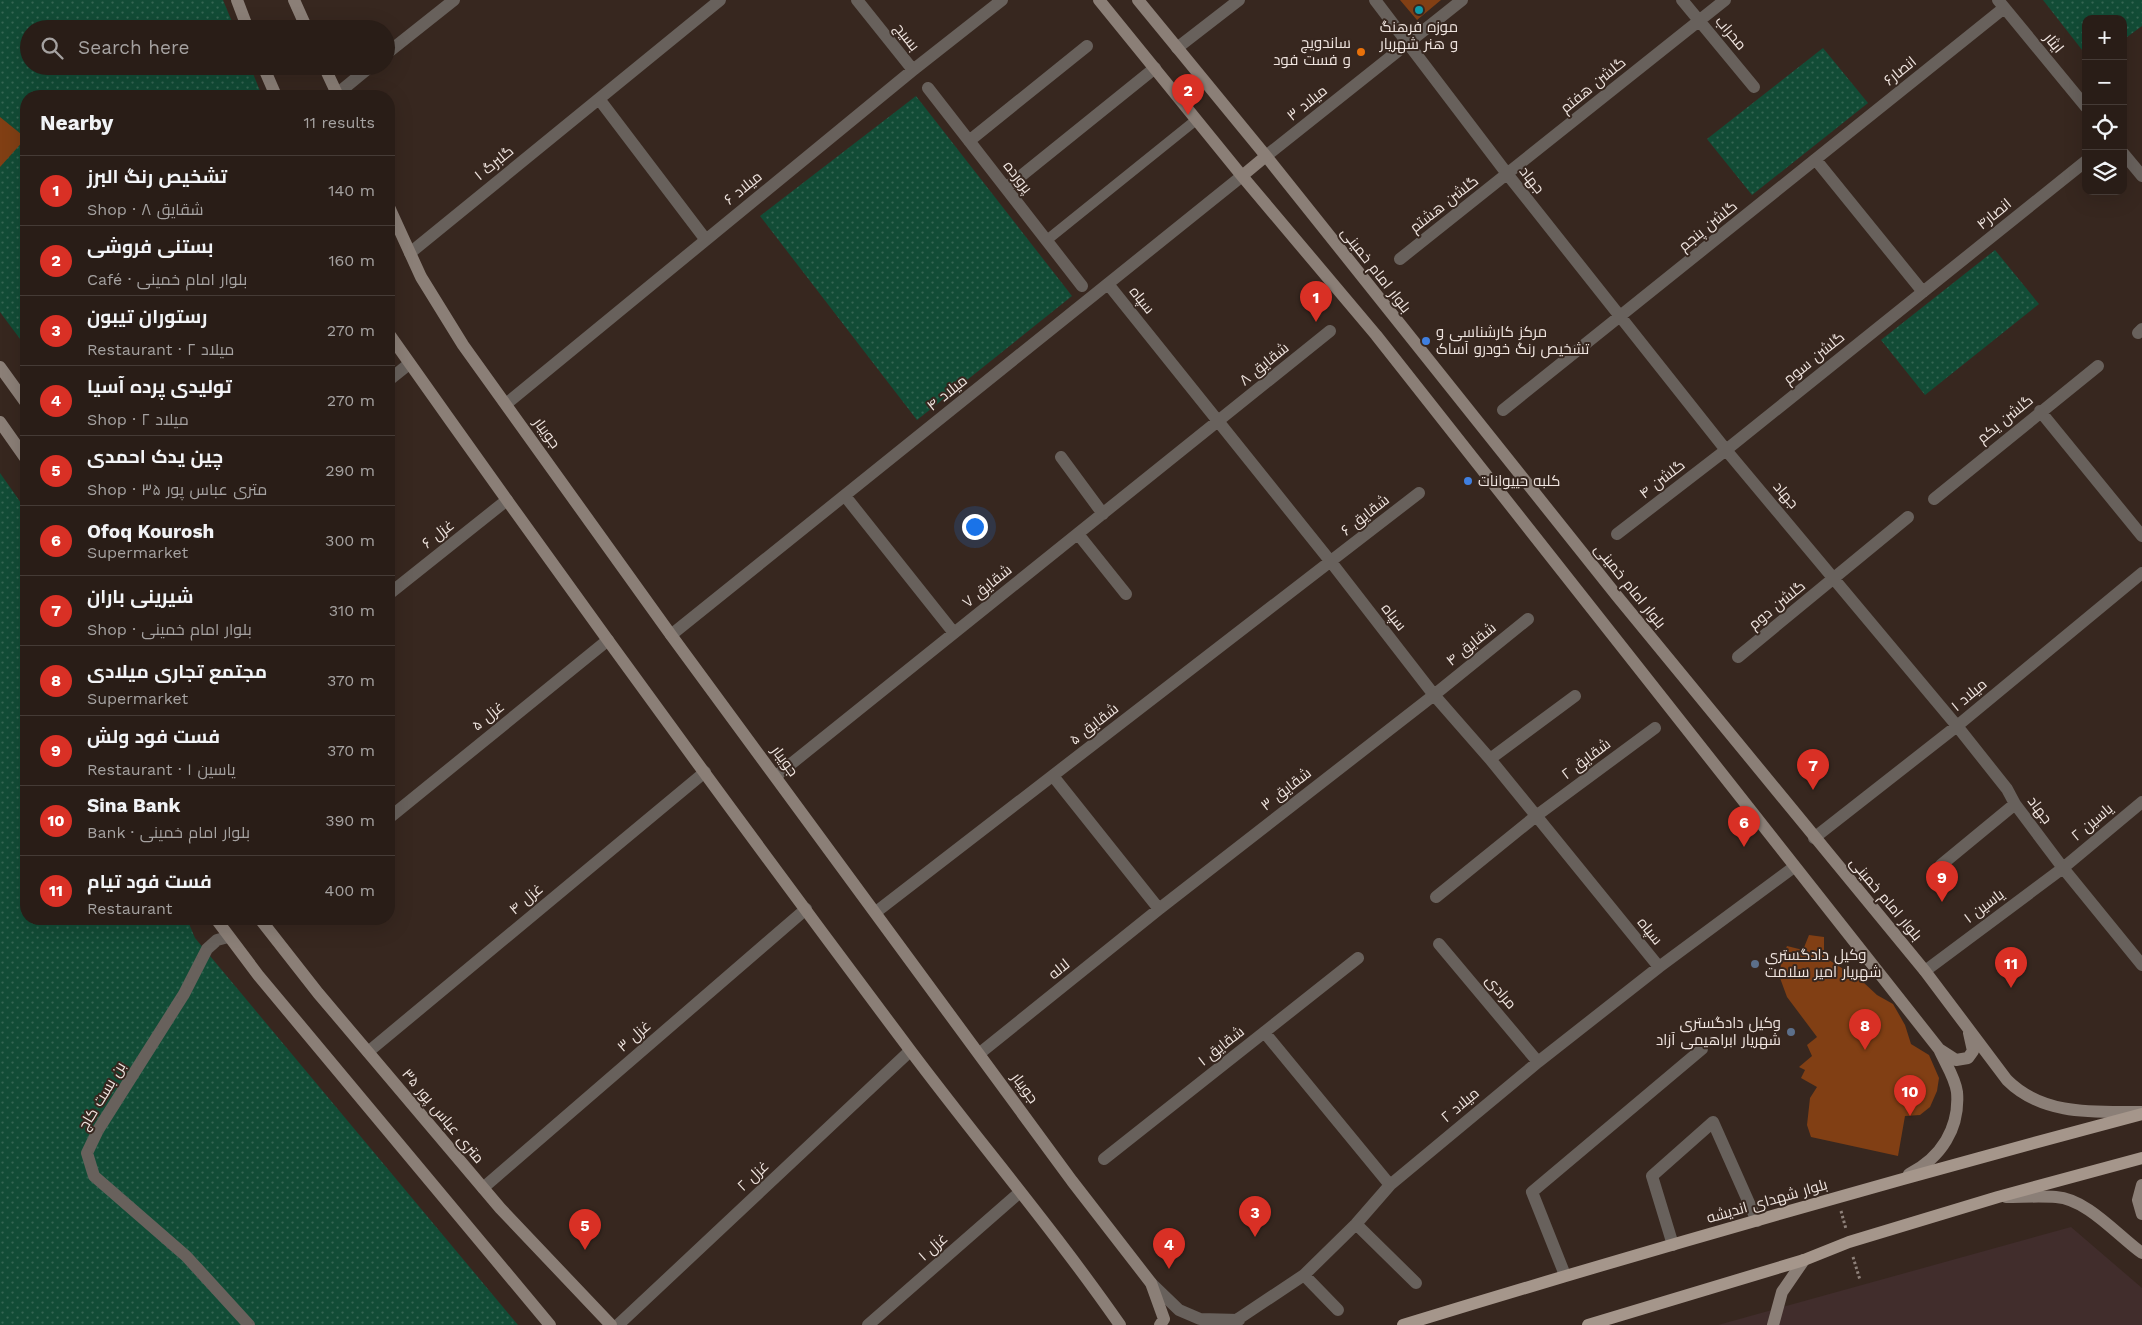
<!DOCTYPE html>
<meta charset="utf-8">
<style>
:root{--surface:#291d17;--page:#312620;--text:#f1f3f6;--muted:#a5a2a1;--line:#453b36;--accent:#d93025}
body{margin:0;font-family:"Work Sans",Cairo,sans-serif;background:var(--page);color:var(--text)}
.controls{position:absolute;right:15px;top:15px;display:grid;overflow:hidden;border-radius:10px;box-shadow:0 5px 20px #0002}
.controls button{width:45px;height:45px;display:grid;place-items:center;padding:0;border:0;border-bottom:1px solid var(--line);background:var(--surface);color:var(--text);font:25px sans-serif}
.you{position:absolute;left:974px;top:526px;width:18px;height:18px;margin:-12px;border:4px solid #fff;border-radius:50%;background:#1a73e8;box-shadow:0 0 0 8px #1a73e833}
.badge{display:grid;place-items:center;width:32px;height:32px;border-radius:50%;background:var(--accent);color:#fff;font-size:16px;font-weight:700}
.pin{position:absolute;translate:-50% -41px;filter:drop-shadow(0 1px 2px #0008)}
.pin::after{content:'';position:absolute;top:26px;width:18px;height:15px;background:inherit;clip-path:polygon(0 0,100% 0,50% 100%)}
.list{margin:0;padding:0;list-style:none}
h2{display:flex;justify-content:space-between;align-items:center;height:65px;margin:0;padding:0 20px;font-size:21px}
h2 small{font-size:16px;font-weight:400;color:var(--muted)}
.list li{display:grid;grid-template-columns:32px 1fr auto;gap:15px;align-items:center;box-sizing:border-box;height:70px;padding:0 20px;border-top:1px solid var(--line)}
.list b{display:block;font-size:19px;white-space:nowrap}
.list p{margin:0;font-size:16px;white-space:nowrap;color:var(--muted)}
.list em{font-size:16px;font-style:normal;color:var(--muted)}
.icon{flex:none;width:28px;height:28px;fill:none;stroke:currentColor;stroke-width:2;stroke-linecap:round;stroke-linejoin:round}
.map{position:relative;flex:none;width:2142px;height:1325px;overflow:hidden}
.search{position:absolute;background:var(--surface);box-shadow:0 5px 20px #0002;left:20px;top:20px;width:375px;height:55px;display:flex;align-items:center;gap:12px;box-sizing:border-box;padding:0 18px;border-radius:28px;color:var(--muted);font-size:19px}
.panel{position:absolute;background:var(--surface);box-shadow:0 5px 20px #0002;left:20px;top:90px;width:375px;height:835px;border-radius:20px}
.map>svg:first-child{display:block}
.commercial{fill:#412d2c}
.park{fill:url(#park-dots)}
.building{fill:#813f14}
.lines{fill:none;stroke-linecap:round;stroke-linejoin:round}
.path{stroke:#8e817a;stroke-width:3;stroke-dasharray:2.5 2.5;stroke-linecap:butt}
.lane{stroke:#68615c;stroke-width:10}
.street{stroke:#68615c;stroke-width:12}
.secondary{stroke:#8b7f77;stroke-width:12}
.primary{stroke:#a5968b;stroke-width:12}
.culture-dot{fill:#0f9aa8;stroke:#37271f;stroke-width:2}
.food-dot{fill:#e8710a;stroke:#37271f;stroke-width:2}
.shop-dot{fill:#3f7fe0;stroke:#37271f;stroke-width:2}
.service-dot{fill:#5c6f8a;stroke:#37271f;stroke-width:2}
.labels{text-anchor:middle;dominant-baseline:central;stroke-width:4;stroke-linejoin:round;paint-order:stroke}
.poi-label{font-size:15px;fill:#efe4df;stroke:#37271f;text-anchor:start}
.street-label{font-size:15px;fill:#efe4df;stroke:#37271f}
</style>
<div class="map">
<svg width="2142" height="1325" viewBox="0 0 2142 1325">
<defs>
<pattern id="park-dots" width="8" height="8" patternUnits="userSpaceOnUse" patternTransform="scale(1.25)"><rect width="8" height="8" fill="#124c36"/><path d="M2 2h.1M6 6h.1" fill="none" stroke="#356653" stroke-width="1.8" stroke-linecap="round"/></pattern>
</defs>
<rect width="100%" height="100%" fill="#37271f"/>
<!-- commercial -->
<path class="commercial" d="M 2071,1227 L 2142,1288 L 2142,1325 L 1718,1325 Z"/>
<!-- park -->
<path class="park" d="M 0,0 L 223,0 L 235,29 L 29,29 L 29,66 L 250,66 L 262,96 L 26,96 L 26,347 L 0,312 Z
M 2043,0 L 2142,0 L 2142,26 L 2123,40 L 2123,19 L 2086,19 L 2086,55 Z
M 1823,48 L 1868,103 L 1752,195 L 1707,139 Z
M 916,96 L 1072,296 L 917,420 L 760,216 Z
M 1995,250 L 2039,304 L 1925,395 L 1881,340 Z
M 0,473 L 26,510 L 26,919 L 187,919 L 195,938 L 518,1325 L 0,1325 Z"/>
<!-- building -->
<path class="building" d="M 1400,0 L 1441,0 L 1417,20 Z
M 0,117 L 26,138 L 0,167 Z
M 1809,935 L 1824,937 L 1824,957 L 1845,970 L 1857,969 L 1863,982 L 1877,995 L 1893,1004 L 1905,1025 L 1911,1044 L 1929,1055 L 1939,1078 L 1937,1091 L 1930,1107 L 1920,1115 L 1905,1116 L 1898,1156 L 1811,1137 L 1807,1125 L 1810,1098 L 1817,1087 L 1801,1078 L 1805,1070 L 1799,1067 L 1812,1056 L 1807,1045 L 1817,1037 L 1787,997 L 1780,978 L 1781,961 L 1787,946 L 1803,950 Z"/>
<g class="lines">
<!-- path -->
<path class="path" d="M 1841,1211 L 1846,1229
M 1853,1257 L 1860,1280"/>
<!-- lane -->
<path class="lane" d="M 1047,240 L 1196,120"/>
<!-- street -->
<path class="street" d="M 857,0 L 913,70
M 1375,0 L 1508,175 L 1726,450 L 1957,726 L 2007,789 L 2015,804 L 2063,868 L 2142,965
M 1682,0 L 1754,87
M 1998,0 L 2086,107
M 1177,48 L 1239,0
M 386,54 L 454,0
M 928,88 L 1082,286
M 337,94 L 371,66
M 599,99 L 706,240
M 969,141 L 1087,46
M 2123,153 L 2142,176
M 1266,156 L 1462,0
M 1816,160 L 1923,292
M 1006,188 L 1155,68
M 410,253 L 720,0
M 1400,259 L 1725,0
M 1108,284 L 1331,562 L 1434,695 L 1490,759 L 1659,967
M 2138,333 L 2142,329
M 389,380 L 409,364
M 506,404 L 913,70 L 1002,0
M 1503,410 L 2004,8
M 2040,411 L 2142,536
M 1061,457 L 1103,514
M 845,496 L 954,633
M 1934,499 L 2098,366
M 1078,534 L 1126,594
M 1617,534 L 1726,450 L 2086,161
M 389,594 L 507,500
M 671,635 L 1242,176
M 1738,657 L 1908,517
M 1490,759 L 1575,696
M 776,776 L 1330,331
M 1053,776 L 1159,909
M 389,818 L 608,640
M 1814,838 L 1957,726 L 2142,573
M 1941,865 L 2015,804
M 1436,897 L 1536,816 L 1655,728
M 876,912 L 1419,493
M 228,937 L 217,940 L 207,949 L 184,994 L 98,1130 L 87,1153 L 94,1176 L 186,1256 L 249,1325
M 1439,944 L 1538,1062
M 1925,971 L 2063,868 L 2142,802
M 1265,1033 L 1390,1185
M 368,1052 L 705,772
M 980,1053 L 1159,909 L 1434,695 L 1528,619
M 1104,1159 L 1358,958
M 483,1188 L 806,909
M 1356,1224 L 1416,1283
M 1673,1245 L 1652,1176 L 1713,1122 L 1757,1221
M 1304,1275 L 1338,1310
M 1565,1275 L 1532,1192 L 1702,1049
M 1151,1283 L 1179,1310 L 1200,1319 L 1239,1320
M 618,1325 L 910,1051
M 868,1325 L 1019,1193
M 1229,1325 L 1304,1275 L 1356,1224 L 1390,1185 L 1538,1062 L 1659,967 L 1794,867"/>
<!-- secondary -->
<path class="secondary" d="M 237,0 L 248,29
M 294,0 L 307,29
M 1099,0 L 1242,176 L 1376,335 L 1939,1049 C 1945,1063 1955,1077 1957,1092 C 1960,1128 1941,1158 1909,1174
M 1138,0 L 1266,156 L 1617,596 L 1925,971 L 2007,1080 C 2043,1116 2095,1112 2142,1112
M 263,66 L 276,96
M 324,66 L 338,96
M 1242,176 L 1266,156
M 389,207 L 421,277 L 463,345 L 671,635 L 1072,1181 L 1151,1283 L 1164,1319 L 1160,1325
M 389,334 C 559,575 733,814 910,1050 C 979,1142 1054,1230 1120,1325
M 0,367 L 26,403
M 0,422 L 26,459
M 216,919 L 258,975 L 550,1325
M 260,919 L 318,993 L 500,1208 L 611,1325
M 1939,1049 L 1956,1060 L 1968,1058 L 1973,1051 L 1969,1033
M 2142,1185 L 2138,1200 L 2142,1214
M 2006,1197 C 2022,1197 2039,1196 2056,1197 C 2087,1199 2117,1235 2142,1253
M 1773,1325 L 1782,1292 L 1804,1260"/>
<!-- primary -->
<path class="primary" d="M 1403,1325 C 1648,1250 1894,1180 2142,1114
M 1588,1325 L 1804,1260 L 1849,1242 L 1998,1197 L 2142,1158"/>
</g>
<!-- markers -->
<circle class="culture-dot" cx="1419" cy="10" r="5"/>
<circle class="food-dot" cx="1361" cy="52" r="5"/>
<g class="shop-dot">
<circle cx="1426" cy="341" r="5"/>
<circle cx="1468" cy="481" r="5"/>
</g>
<g class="service-dot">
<circle cx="1755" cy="964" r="5"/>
<circle cx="1791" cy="1032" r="5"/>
</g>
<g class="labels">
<!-- poi labels -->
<g class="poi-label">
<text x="1419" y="27" text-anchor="middle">موزه فرهنگ<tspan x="1419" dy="17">و هنر شهریار</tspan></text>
<text x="1351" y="43" text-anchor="end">ساندویچ<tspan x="1351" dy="17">و فست فود</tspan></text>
<text x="1436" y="332">مرکز کارشناسی و<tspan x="1436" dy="17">تشخیص رنگ خودرو آساک</tspan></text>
<text x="1478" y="481">کلبه حییوانات</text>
<text x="1765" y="955">وکیل دادگستری<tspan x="1765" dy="17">شهریار امیر سلامت</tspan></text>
<text x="1781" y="1023" text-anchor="end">وکیل دادگستری<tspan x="1781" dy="17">شهریار ابراهیمی آزاد</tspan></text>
</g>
<!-- street labels -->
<g class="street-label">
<text transform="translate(1731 33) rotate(50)">محراب</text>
<text transform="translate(907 37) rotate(52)">بسیج</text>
<text transform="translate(2054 43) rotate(51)">ایثار</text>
<text transform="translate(1900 71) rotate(-39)">انصار۶</text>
<text transform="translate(1593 85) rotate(-39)">گلشن هفتم</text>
<text transform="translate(1307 103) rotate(-39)">میلاد ۳</text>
<text transform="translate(494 163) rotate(-39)">گلبرگ ۱</text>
<text transform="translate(1018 177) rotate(52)">پرورده</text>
<text transform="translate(1532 180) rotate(52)">جهاد</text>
<text transform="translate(743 188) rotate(-39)">میلاد ۶</text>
<text transform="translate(1444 204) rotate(-38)">گلشن هشتم</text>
<text transform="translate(1994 214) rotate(-39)">انصار۴</text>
<text transform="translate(1708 226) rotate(-39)">گلشن پنجم</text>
<text transform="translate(1376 270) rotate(52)">بلوار امام خمینی</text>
<text transform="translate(1142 300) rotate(51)">سپاه</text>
<text transform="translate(1814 358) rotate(-39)">گلشن سوم</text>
<text transform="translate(1264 364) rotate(-39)">شقایق ۸</text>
<text transform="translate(947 393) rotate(-39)">میلاد ۴</text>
<text transform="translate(2005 419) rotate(-39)">گلشن یکم</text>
<text transform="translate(547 433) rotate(54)">جویبار</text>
<text transform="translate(1662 479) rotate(-38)">گلشن ۴</text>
<text transform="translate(1786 495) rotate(50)">جهاد</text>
<text transform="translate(1365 515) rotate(-38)">شقایق ۶</text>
<text transform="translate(438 534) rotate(-38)">غزل ۶</text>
<text transform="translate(987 586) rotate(-39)">شقایق ۷</text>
<text transform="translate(1630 586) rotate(51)">بلوار امام خمینی</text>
<text transform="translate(1777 605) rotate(-39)">گلشن دوم</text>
<text transform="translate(1394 617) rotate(52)">سپاه</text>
<text transform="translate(1471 644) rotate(-39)">شقایق ۴</text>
<text transform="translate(1969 695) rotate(-40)">میلاد ۱</text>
<text transform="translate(488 716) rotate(-39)">غزل ۵</text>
<text transform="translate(1094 724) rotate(-38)">شقایق ۵</text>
<text transform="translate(1586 759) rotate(-37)">شقایق ۲</text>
<text transform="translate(785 761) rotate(54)">جویبار</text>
<text transform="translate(1286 789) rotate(-38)">شقایق ۳</text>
<text transform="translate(2040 810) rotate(53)">جهاد</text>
<text transform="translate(2092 822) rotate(-40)">یاسین ۲</text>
<text transform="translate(526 899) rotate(-40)">غزل ۴</text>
<text transform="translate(1886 899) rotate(50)">بلوار امام خمینی</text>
<text transform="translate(1984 906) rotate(-37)">یاسین ۱</text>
<text transform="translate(1650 931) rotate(51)">سپاه</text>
<text transform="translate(1059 969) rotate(-39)">لاله</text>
<text transform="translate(1501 992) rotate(50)">مرادی</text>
<text transform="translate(634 1036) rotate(-41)">غزل ۳</text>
<text transform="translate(1221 1046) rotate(-38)">شقایق ۱</text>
<text transform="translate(1025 1088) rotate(54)">جویبار</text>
<text transform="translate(102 1096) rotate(-59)">بن بست کاج</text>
<text transform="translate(1460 1105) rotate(-40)">میلاد ۲</text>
<text transform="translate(443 1116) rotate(50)">۳۵ متری عباس پور</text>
<text transform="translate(753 1176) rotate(-43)">غزل ۲</text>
<text transform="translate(1767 1201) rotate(-16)">بلوار شهدای اندیشه</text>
<text transform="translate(933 1247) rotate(-41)">غزل ۱</text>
</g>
</g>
</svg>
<div class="controls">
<button>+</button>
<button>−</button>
<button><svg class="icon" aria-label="locate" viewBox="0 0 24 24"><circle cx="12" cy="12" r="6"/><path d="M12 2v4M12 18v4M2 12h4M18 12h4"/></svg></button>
<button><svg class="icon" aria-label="layers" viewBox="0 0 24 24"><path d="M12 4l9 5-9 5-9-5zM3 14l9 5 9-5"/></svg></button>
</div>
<div class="you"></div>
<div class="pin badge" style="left:1316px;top:322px">1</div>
<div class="pin badge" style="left:1188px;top:115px">2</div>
<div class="pin badge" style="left:1255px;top:1237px">3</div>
<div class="pin badge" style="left:1169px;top:1269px">4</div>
<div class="pin badge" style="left:585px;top:1250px">5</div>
<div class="pin badge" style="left:1744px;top:847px">6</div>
<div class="pin badge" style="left:1813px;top:790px">7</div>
<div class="pin badge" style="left:1865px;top:1050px">8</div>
<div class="pin badge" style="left:1942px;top:902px">9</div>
<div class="pin badge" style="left:1910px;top:1116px">10</div>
<div class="pin badge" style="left:2011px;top:988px">11</div>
<div class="search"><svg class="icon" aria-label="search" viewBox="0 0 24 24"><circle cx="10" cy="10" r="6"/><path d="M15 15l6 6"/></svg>Search here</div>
<section class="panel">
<h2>Nearby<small>11 results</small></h2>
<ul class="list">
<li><span class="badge">1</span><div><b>تشخیص رنگ البرز</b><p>Shop · شقایق ۸</p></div><em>140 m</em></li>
<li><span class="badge">2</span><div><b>بستنی فروشی</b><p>Café · بلوار امام خمینی</p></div><em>160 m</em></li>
<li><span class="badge">3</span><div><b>رستوران تیبون</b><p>Restaurant · میلاد ۲</p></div><em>270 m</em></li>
<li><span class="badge">4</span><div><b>تولیدی پرده آسیا</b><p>Shop · میلاد ۲</p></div><em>270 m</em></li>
<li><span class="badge">5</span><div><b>چین یدک احمدی</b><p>Shop · ۳۵ متری عباس پور</p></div><em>290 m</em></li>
<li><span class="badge">6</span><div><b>Ofoq Kourosh</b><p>Supermarket</p></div><em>300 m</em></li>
<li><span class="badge">7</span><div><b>شیرینی باران</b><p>Shop · بلوار امام خمینی</p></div><em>310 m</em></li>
<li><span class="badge">8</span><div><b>مجتمع تجاری میلادی</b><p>Supermarket</p></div><em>370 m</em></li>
<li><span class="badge">9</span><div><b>فست فود ولش</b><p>Restaurant · یاسین ۱</p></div><em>370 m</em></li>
<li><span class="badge">10</span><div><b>Sina Bank</b><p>Bank · بلوار امام خمینی</p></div><em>390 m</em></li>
<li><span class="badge">11</span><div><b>فست فود تیام</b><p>Restaurant</p></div><em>400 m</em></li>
</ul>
</section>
</div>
